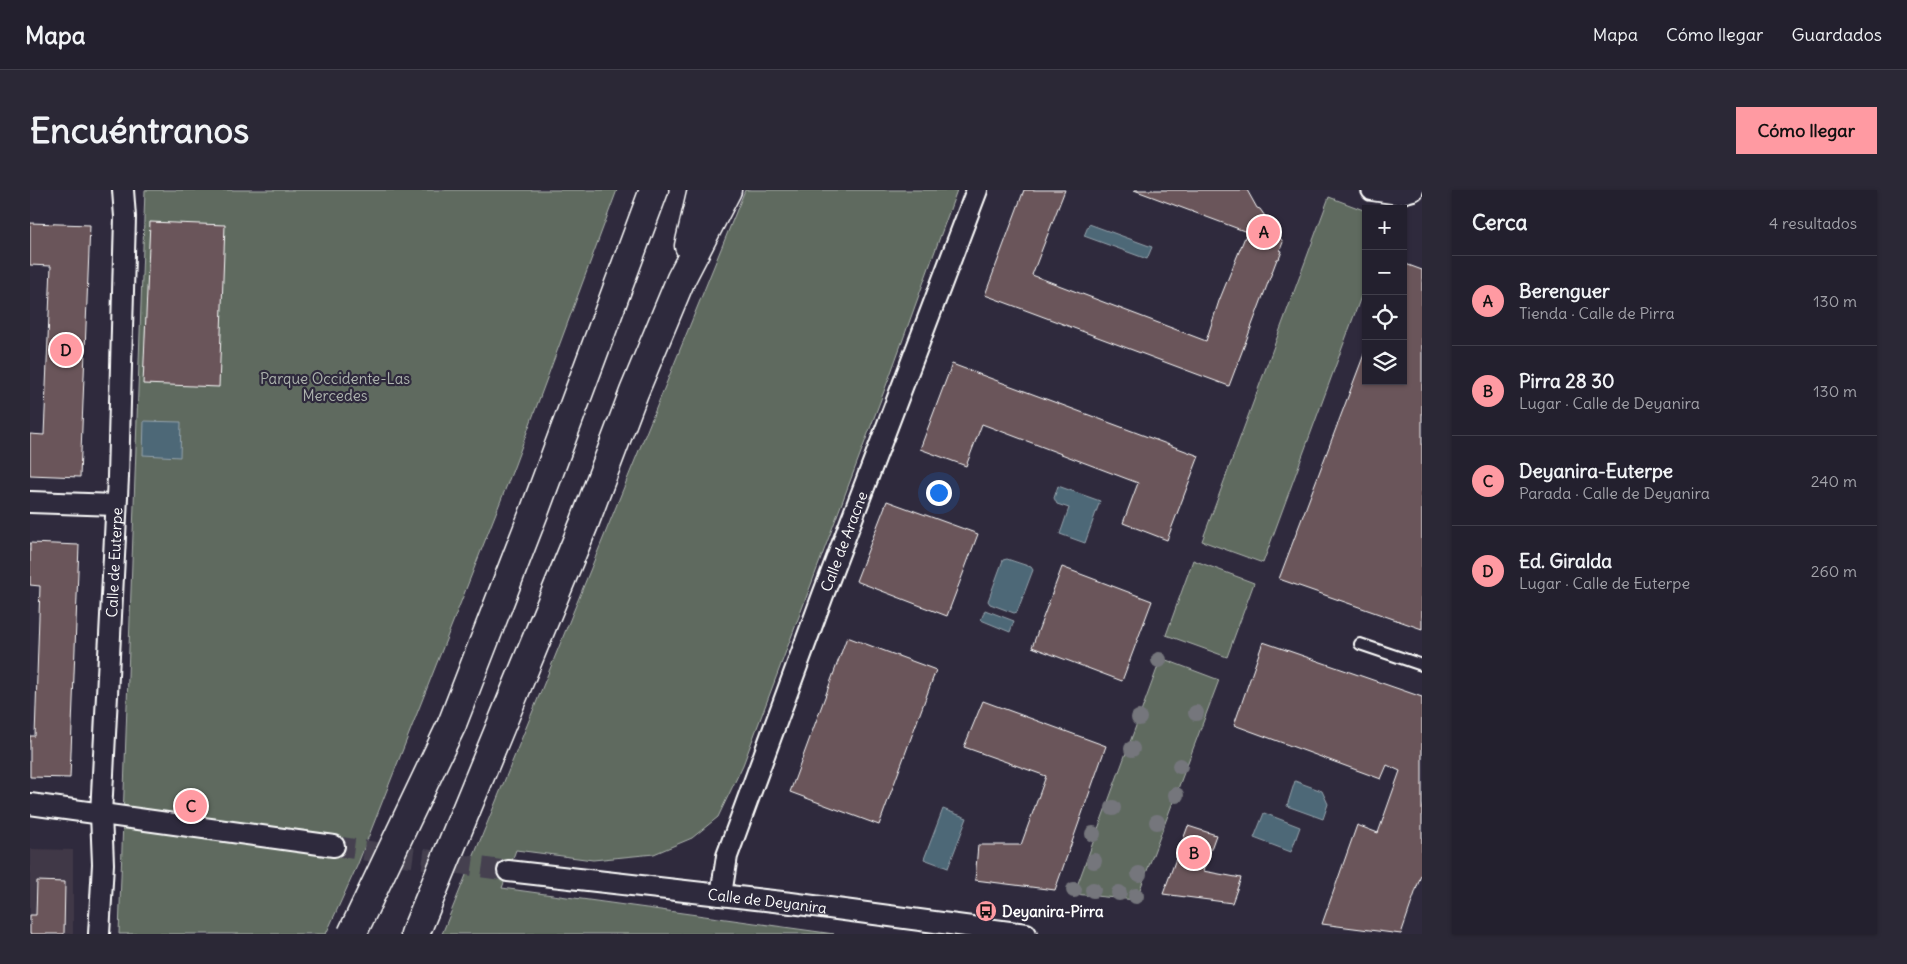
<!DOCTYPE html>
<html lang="es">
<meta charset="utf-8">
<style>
:root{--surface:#23202e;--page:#2b2836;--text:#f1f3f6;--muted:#a3a3aa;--line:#403e4a;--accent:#ff9aa2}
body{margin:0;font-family:Delius,sans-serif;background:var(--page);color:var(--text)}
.controls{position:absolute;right:15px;top:15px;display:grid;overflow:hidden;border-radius:0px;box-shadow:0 1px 4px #0004}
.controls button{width:45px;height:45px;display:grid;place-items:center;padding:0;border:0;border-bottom:1px solid var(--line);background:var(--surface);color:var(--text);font:25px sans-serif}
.you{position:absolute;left:908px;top:302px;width:18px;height:18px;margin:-12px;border:4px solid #fff;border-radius:50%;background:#1a73e8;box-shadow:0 0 0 8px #1a73e833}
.badge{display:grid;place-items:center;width:32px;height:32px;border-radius:50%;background:var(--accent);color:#111;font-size:16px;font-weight:700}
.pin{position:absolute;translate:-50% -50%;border:2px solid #fff;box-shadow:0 1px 5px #0006}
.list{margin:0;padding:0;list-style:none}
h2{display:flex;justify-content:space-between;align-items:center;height:65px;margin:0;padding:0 20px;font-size:21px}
h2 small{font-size:16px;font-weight:400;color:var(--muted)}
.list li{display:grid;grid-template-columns:32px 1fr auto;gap:15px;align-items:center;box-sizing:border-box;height:90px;padding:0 20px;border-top:1px solid var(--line)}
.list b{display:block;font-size:19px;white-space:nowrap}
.list p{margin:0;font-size:16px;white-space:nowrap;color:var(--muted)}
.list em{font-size:16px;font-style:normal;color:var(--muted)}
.icon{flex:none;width:28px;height:28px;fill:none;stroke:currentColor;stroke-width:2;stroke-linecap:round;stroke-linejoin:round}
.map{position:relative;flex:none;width:1392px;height:744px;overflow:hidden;border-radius:0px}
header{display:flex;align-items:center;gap:30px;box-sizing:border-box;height:70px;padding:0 25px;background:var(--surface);border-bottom:1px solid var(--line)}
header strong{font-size:24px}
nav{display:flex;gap:28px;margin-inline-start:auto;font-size:18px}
.intro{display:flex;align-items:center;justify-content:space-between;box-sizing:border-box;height:120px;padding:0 30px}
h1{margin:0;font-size:35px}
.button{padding:12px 22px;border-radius:0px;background:var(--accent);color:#111;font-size:18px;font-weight:700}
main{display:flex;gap:30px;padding:0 30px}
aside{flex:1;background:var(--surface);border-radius:0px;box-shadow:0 1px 4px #0004}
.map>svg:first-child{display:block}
.built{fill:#413746}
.green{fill:#5e6a5f;stroke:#aeb4af}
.water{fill:#4e6777;stroke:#95a4ad}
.building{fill:#6a555a;stroke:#fff}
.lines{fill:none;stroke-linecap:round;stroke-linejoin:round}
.street-tunnel{stroke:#443f50;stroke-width:20;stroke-dasharray:20 10;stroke-linecap:butt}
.lane-casing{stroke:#fff;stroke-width:14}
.street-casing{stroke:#fff;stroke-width:24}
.highway-casing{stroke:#fff;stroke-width:31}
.lane{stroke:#2f2a3d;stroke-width:10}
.street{stroke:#2f2a3d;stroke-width:20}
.highway{stroke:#2f2a3d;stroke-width:28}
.highway-bridge-casing{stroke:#fff;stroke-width:31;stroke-linecap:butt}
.highway-bridge{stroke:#2f2a3d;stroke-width:28}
.tree{fill:#75767c}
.labels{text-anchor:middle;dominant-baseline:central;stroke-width:4.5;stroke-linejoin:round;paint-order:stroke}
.park-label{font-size:15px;fill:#aeb4af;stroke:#2f2a3d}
.street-label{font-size:15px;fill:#fff;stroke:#2f2a3d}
.poi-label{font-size:15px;font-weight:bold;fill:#fff;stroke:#2f2a3d;text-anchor:start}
</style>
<header>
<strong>Mapa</strong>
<nav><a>Mapa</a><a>Cómo llegar</a><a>Guardados</a></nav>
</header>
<div class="intro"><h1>Encuéntranos</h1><a class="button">Cómo llegar</a></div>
<main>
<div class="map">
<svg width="1392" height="744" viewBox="0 0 1392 744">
<rect width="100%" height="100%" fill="#2f2a3d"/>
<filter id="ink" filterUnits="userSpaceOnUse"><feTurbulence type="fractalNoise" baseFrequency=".02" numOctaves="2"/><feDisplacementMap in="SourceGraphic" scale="10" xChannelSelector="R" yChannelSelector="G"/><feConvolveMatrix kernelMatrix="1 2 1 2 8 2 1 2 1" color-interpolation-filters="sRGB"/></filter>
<g filter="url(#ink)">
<!-- built -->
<path class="built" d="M 0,659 L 43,660 L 43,744 L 0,744 Z"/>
<!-- green -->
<path class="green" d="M 115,0 L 587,0 L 484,277 L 327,676 L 296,744 L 89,744 Z
M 715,0 L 927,0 L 859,188 L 713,575 L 688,627 L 662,648 L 624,664 L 563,670 L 486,660 L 472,698 L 804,744 L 412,744 Z
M 1299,7 L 1336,21 L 1336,93 L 1233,373 L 1172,351 Z
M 1163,370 L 1224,393 L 1197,467 L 1136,445 Z
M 1131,468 L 1189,490 L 1106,710 L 1044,704 Z"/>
<!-- water -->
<path class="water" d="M 1059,34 L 1122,57 L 1117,69 L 1054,46 Z
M 114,231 L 151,232 L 150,267 L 113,265 Z
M 1028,296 L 1070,311 L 1055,353 L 1030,344 L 1039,318 L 1027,314 L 1024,308 Z
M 977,369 L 1001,377 L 1003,380 L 987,422 L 984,423 L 960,414 L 958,411 L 973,370 Z
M 955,420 L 984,431 L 980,442 L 951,430 Z
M 1265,591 L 1292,601 L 1298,614 L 1293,629 L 1257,616 Z
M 913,619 L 937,628 L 918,678 L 894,669 Z
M 1234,623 L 1270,637 L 1261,662 L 1224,648 Z"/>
<!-- building -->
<path class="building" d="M 994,0 L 1035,0 L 1002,85 L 1176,151 L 1189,111 L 1217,42 L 1104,0 L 1217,0 L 1227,18 L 1230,19 L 1253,52 L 1250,60 L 1252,61 L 1249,69 L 1247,69 L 1199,196 L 955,105 Z
M 120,32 L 195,35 L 189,197 L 113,194 Z
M 0,33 L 60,35 L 50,287 L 0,285 L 0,244 L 14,245 L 21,76 L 0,75 Z
M 1373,73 L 1392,80 L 1392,439 L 1249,389 L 1336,159 L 1336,191 L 1373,191 Z
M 922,174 L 1169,266 L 1137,350 L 1093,333 L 1108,293 L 952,234 L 936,276 L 890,259 Z
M 857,311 L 948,344 L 917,426 L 826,391 Z
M 0,353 L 49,355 L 40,588 L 0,587 L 0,546 L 5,546 L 10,396 L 0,395 Z
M 1032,377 L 1122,411 L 1092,491 L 1002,457 Z
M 817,447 L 906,480 L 849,635 L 760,602 Z
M 1233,452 L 1392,507 L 1392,682 L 1371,744 L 1292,734 L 1327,635 L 1348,643 L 1370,581 L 1357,575 L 1351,589 L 1204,535 Z
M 953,511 L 1076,556 L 1025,700 L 945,690 L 948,655 L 991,655 L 1016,586 L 934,557 Z
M 1158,636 L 1186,645 L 1173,681 L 1211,688 L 1202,713 L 1133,704 Z
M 7,691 L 35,692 L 34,744 L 0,744 L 0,725 L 6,725 Z"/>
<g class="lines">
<!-- street-tunnel -->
<path class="street-tunnel" d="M 304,656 L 478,681"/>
<!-- lane casing -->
<g class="lane-casing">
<path id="lane" d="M 1330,454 L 1392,475"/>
</g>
<!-- street casing -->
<g class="street-casing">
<g id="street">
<path d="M 1342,0 L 1369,4 L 1383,0"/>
<path d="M 0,312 L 86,315"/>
<path d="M 0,614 L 304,656"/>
<path id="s1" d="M 478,681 L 761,713 L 996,744"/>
<path id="s2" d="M 691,705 L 697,666 L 793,405 L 947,0"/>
<path id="s3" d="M 69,744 L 73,674 L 71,624 L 88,287 L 95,27 L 93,0"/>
</g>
</g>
<!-- highway casing -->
<g class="highway-casing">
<path id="highway" d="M 659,56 L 672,0
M 422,534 L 505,320 L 624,0
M 385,744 L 554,334 L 604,202 L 651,89 L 697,0"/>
</g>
<!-- lane -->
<use href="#lane" class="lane"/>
<!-- street -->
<use href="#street" class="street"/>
<!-- highway -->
<use href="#highway" class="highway"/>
<!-- highway-bridge casing -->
<g class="highway-bridge-casing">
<path id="highway-bridge" d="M 322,744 L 422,534"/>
</g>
<!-- highway-bridge -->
<use href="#highway-bridge" class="highway-bridge"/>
</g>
<!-- trees -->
<g class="tree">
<circle cx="1129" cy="470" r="8"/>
<circle cx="1166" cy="523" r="8"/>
<circle cx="1109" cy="528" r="8"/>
<circle cx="1102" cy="559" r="8"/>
<circle cx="1150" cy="576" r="8"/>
<circle cx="1146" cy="605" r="8"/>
<circle cx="1083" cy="618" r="8"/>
<circle cx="1127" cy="632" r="8"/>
<circle cx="1063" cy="644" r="8"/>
<circle cx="1064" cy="671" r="8"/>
<circle cx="1109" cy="684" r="8"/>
<circle cx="1044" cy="700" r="8"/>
<circle cx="1063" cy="700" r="8"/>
<circle cx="1089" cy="703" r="8"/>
<circle cx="1106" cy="706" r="8"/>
</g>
</g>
<!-- icons -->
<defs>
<g id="bus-disc" transform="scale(1.125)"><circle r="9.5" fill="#ff9aa2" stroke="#2f2a3d"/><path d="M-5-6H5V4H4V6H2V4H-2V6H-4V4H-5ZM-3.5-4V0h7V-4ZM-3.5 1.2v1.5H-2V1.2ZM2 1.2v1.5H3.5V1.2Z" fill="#111"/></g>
</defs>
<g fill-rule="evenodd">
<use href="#bus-disc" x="956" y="721"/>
</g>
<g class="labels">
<!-- park labels -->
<g class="park-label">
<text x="305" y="188">Parque Occidente-Las<tspan x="305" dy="17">Mercedes</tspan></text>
</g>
<!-- street labels -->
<g class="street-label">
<text stroke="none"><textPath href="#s2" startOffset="375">Calle de Aracne</textPath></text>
<text stroke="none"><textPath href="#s3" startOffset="372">Calle de Euterpe</textPath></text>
<text stroke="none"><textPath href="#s1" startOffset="261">Calle de Deyanira</textPath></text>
</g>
<!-- poi labels -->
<g class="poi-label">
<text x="972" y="721">Deyanira-Pirra</text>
</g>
</g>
</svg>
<div class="controls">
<button>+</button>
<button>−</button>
<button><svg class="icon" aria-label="locate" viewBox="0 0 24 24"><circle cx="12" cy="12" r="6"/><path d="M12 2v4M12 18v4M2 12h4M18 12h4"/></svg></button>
<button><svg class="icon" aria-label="layers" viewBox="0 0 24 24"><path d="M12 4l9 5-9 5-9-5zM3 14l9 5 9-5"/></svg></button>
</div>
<div class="you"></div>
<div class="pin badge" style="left:1234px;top:42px">A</div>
<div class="pin badge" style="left:1164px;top:663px">B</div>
<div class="pin badge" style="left:161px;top:616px">C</div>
<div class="pin badge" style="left:36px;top:160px">D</div>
</div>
<aside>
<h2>Cerca<small>4 resultados</small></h2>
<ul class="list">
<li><span class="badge">A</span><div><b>Berenguer</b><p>Tienda · Calle de Pirra</p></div><em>130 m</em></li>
<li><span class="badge">B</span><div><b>Pirra 28 30</b><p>Lugar · Calle de Deyanira</p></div><em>130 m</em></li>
<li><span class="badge">C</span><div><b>Deyanira-Euterpe</b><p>Parada · Calle de Deyanira</p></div><em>240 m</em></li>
<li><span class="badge">D</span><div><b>Ed. Giralda</b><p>Lugar · Calle de Euterpe</p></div><em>260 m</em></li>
</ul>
</aside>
</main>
